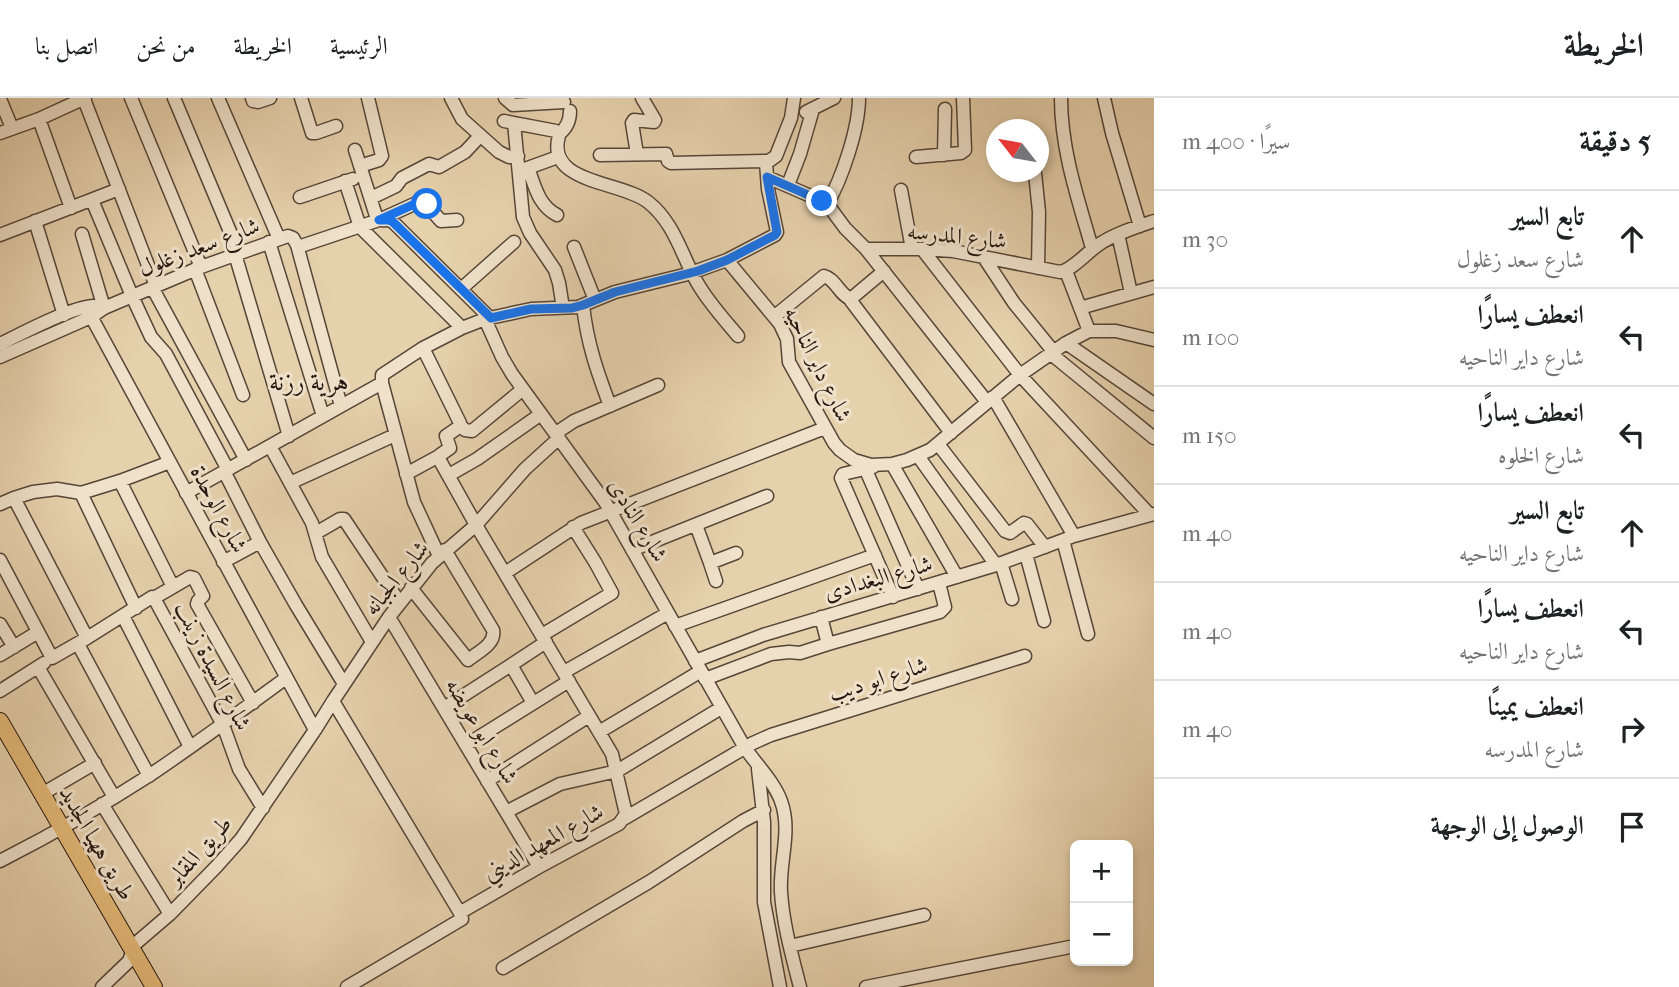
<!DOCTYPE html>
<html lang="ar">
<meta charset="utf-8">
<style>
:root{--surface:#fff;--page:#f6f6f6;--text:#202124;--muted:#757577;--line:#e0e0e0}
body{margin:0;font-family:"IM FELL French Canon",Amiri,serif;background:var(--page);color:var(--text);direction:rtl}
.controls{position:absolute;right:21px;bottom:21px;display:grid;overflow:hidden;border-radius:10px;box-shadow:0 4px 10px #0003}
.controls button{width:63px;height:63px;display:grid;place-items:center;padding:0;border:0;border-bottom:2px solid var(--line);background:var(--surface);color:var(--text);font:35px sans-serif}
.compass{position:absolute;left:986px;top:21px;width:63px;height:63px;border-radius:50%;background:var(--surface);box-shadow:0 4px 10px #0003;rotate:301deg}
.stop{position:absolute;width:21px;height:21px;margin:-16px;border:5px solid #1a73e8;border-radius:50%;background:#fff}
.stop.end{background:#1a73e8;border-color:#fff;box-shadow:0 2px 7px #0008}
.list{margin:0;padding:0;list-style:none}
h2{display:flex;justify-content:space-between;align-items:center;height:91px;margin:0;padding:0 28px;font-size:30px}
h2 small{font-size:23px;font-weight:400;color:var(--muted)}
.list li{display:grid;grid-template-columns:46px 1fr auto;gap:21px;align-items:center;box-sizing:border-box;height:98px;padding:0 28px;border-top:2px solid var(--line)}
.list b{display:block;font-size:26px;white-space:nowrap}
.list p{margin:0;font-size:23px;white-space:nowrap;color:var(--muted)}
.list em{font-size:23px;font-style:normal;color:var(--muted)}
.icon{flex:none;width:38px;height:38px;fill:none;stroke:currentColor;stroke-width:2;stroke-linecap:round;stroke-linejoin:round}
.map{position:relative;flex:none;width:1154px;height:889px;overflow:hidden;direction:ltr}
header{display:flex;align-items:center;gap:42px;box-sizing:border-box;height:98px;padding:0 35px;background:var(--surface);border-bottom:2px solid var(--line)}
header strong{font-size:33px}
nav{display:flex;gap:38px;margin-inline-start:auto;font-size:24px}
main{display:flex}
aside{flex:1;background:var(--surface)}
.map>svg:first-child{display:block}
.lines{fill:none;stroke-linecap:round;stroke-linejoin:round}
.minor-casing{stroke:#564638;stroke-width:15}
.major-casing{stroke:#261811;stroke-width:18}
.minor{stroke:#efe1ca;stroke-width:12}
.major{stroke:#e3b876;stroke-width:16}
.route{stroke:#1a73e8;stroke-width:9}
.labels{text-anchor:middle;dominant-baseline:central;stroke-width:6;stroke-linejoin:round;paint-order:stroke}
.street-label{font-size:23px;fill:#261811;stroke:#efe1ca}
.quarter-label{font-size:26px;fill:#261811;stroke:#efe1ca}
</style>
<header>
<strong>الخريطة</strong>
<nav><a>الرئيسية</a><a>الخريطة</a><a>من نحن</a><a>اتصل بنا</a></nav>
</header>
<main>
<aside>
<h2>5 دقيقة<small>سيرًا · 400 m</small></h2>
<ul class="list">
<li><svg class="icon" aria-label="ahead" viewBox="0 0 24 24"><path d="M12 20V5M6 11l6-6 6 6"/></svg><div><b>تابع السير</b><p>شارع سعد زغلول</p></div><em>30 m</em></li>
<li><svg class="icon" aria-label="left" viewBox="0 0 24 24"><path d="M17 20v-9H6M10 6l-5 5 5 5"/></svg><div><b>انعطف يسارًا</b><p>شارع داير الناحيه</p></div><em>100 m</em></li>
<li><svg class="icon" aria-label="left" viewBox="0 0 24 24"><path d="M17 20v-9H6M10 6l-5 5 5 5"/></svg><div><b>انعطف يسارًا</b><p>شارع الخلوه</p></div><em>150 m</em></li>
<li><svg class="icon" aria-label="ahead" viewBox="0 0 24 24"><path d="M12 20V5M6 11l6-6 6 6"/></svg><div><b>تابع السير</b><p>شارع داير الناحيه</p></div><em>40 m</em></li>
<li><svg class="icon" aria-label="left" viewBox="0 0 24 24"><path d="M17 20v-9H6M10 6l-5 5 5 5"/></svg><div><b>انعطف يسارًا</b><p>شارع داير الناحيه</p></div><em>40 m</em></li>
<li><svg class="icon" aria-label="right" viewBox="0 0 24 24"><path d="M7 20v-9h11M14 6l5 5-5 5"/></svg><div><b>انعطف يمينًا</b><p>شارع المدرسه</p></div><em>40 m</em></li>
<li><svg class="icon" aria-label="arrive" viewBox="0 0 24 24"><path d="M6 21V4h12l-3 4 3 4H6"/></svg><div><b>الوصول إلى الوجهة</b></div></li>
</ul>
</aside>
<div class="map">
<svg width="1154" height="889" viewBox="0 0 1154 889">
<rect width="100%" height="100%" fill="#e6d1ad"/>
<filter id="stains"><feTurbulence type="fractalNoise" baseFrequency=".00286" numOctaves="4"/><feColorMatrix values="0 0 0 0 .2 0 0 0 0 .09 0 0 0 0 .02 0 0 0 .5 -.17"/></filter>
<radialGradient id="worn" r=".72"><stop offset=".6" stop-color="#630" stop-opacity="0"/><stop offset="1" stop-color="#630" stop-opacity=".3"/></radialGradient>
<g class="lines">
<!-- minor casing -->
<g class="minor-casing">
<path id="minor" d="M 131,0 L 201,169
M 174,0 L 239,155
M 218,0 L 279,141
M 252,0 L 253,3 L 258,4 L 270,0
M 301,0 L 312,35 L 316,35 L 336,28
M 451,0 L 462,21 L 499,54 L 509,59 L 518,58
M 505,0 L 513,7 L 564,4
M 794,0 L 791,20 L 776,58 L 766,65 L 768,91 L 777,134 L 775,137 L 727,162 L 780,226 L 787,241 L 789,264 L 834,345 L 840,352 L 854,362 L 871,367 L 892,366 L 907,362 L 930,352 L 1020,277 L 1066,245 L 1089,233 L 1116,233 L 1154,242
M 1061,0 C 1061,52 1078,101 1092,150
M 1104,0 L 1112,35 L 1140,128
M 0,1 L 12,30
M 84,1 L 156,188
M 806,14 L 834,0
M 39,21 L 71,110
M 504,23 L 556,33 L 559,38 C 545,86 622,83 648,104 C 675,125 682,159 698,186 C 709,205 724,221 738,238
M 514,25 L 523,119 L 530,135 L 555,172 L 559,185 L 563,210
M 0,35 L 39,21 L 85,0
M 559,36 C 567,30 570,23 570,13
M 355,52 L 377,121 C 382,124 387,120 393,124 L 490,220
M 637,56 L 632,25 L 634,22 L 654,24 L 655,22 L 642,0
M 600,57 L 666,56 L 668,63 L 671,65 L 767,63
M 944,57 L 945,11
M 916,59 L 961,55 L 965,52 L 963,0
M 360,68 L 379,62 L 382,58 L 368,0
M 528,70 C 535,88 538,107 557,117
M 522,72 L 558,59
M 1035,75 L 1039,114 L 1038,170
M 767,79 L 822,103 L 831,111 L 845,130 L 866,151 L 922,151 L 953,153 L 1060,174 C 1073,172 1089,152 1101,145 C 1117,135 1136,129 1154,123
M 345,83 L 360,129 L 462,230
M 788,87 L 800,56 L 813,11
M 901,92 L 912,151
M 300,99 L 353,81
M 371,100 L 396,88 L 402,80 L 429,66 L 439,69 L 465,54 L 480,38
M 92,102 L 132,198 L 151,239 L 166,256 L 228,372
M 827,106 C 842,81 859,30 859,0
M 35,123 L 64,217
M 82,136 L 104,210
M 1118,136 L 1131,195
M 0,137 L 119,91
M 269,144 L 323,318
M 297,147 L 341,308
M 574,149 L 595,202
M 866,151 L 987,304
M 922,151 L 1020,277 L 1150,417
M 235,156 L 289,338
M 983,158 L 1014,205 L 1053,253
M 195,171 L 243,297
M 884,173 L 853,199 L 851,203 L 951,335
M 1066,173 L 1089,233
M 152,189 L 246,362
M 461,191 L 514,144
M 583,207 C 587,245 597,273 610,308
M 86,209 L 315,632
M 1080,210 L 1154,189
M 775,218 L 824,178 C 836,181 839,197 851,201
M 485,221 L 502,259 L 512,276 L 605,404 L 745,650 C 757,667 774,684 781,703 C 792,733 779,764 781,794 C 783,826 792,858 800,889
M 1066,245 L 1154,306
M 0,246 C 23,235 69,210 93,208
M 1050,255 L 1154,340
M 0,259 L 91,219 L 104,210 L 201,169 L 288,138 L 293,140 L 297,147 L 301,148 L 379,122 L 421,103 L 425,105 L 441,123 L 457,122
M 993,299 L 1074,438
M 460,327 L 465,332 L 472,333 L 523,291
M 556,335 L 574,323 L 658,287
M 938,346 L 1005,433 L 1010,435 L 1024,425 L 1027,426 L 1045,449
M 270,348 L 312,425 L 322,459 L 372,544
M 918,358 L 996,467
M 892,366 L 957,479
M 873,369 L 843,376 L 841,380 L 893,499
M 865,370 L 918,491
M 224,373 L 260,444 L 296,507 L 344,586
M 406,376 L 439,358
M 449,377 L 477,361 L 541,316
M 120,383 L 173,489
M 290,385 L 395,337
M 81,395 L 136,510
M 186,395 L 382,285
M 14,400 L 87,540
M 0,406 L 14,400 L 33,394 L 57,391 L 81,395 L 120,383 L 170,364
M 696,427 L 710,465 L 736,455
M 316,435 L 340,421 L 344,421 L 400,505
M 1063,442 L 1088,536
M 632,452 L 767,398
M 1026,456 L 1044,523
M 439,458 L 414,404 L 382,285 L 382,277 L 423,250 L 462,230 L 485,221 L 531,211 L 578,209 L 615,194 L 688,176 L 727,162
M 0,462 L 52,560 L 87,540 L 152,499 L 154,500 L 223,627 L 239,671 L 263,710
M 223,464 L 260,444
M 710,465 L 716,483
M 1001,465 L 1012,501
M 505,475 L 581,425 L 825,330
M 411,490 L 468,562 C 478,554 496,546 493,532 L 445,452
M 154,500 L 190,479 L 194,480 L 203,498 L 198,503 L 197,506 L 253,605
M 123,518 L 190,649
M 389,519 L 539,769
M 0,526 L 14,549
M 675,528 L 875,457
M 542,537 L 612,495 L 595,464 L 573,429
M 78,546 L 149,678
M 828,546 L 940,514 L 945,509 L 939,485
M 0,557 L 38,534
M 695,563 L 763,537 L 996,467 L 1074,438 L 1154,416
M 38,569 L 114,699
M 564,574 L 668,515
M 705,581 L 771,556 L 789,554 L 800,555 L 828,546 L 821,519
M 0,593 L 44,565
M 333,603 L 460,815
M 533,605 L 511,567 L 546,544
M 444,610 L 511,567
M 599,634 L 701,573
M 466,647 L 569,583
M 758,671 L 764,724 L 764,804 L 780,889
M 487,683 L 589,618
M 42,696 L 95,665
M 102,706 L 170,816
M 506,714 L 560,686 L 617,673 L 721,610
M 625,720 L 753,645 L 771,637 L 1025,558
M 0,763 C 51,737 102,708 150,677 C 196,646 241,613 286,580
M 790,848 L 924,817
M 503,870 L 649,784 L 743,723 L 764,712
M 102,889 L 129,863 L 135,846 L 170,816 L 216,769 L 241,741 L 315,632 L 333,603 L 389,519 L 432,465 L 476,427 L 525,371 L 559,340
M 347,889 L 462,821 L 461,814 L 539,769 L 619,726 L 626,716 L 612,656 L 476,427 L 439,361 L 440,357 L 450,350 L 446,338 L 459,329 L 460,325 L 423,250
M 866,889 L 1075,848"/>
</g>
<!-- major casing -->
<g class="major-casing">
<path id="major" d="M 0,623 L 154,889"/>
</g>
<!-- minor -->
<use href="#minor" class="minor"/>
<!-- major -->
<use href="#major" class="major"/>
</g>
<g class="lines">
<!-- route -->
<path class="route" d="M 427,106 L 423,104 L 419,104 L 379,122 L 389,122 L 393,124 L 491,220 L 531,211 L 572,210 L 583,207 L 615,194 L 698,173 L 727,162 L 775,137 L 777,134 L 767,79 L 822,103"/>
</g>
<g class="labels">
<!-- street labels -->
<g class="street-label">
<text transform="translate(957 138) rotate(6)">شارع المدرسه</text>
<text transform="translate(199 149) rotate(-21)">شارع سعد زغلول</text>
<text transform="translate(818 266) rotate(64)">شارع داير الناحيه</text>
<text transform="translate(219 411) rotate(62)">شارع الوحدة</text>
<text transform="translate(638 422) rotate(59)">شارع النادى</text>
<text transform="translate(396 480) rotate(-51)">شارع الجبانه</text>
<text transform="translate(878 480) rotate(-16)">شارع البغدادى</text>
<text transform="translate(213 568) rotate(63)">شارع السيدة زينب</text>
<text transform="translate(878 581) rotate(-17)">شارع ابو ديب</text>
<text transform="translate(482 633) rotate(59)">شارع ابو عويضه</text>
<text transform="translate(543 744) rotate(-29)">شارع المعهد الديني</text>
<text transform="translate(97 745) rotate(60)">طريق ههيا الجديد</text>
<text transform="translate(199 753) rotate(-48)">طريق المقابر</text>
</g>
<!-- quarter labels -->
<g class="quarter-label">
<text x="309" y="283">هرية رزنة</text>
</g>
</g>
<rect width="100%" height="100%" filter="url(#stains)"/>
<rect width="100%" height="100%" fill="url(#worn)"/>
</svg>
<div class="controls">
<button>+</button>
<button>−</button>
</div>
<svg class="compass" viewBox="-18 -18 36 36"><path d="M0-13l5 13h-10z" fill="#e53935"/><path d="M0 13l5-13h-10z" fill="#757577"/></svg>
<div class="stop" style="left:427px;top:106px"></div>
<div class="stop end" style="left:822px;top:103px"></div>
</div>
</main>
